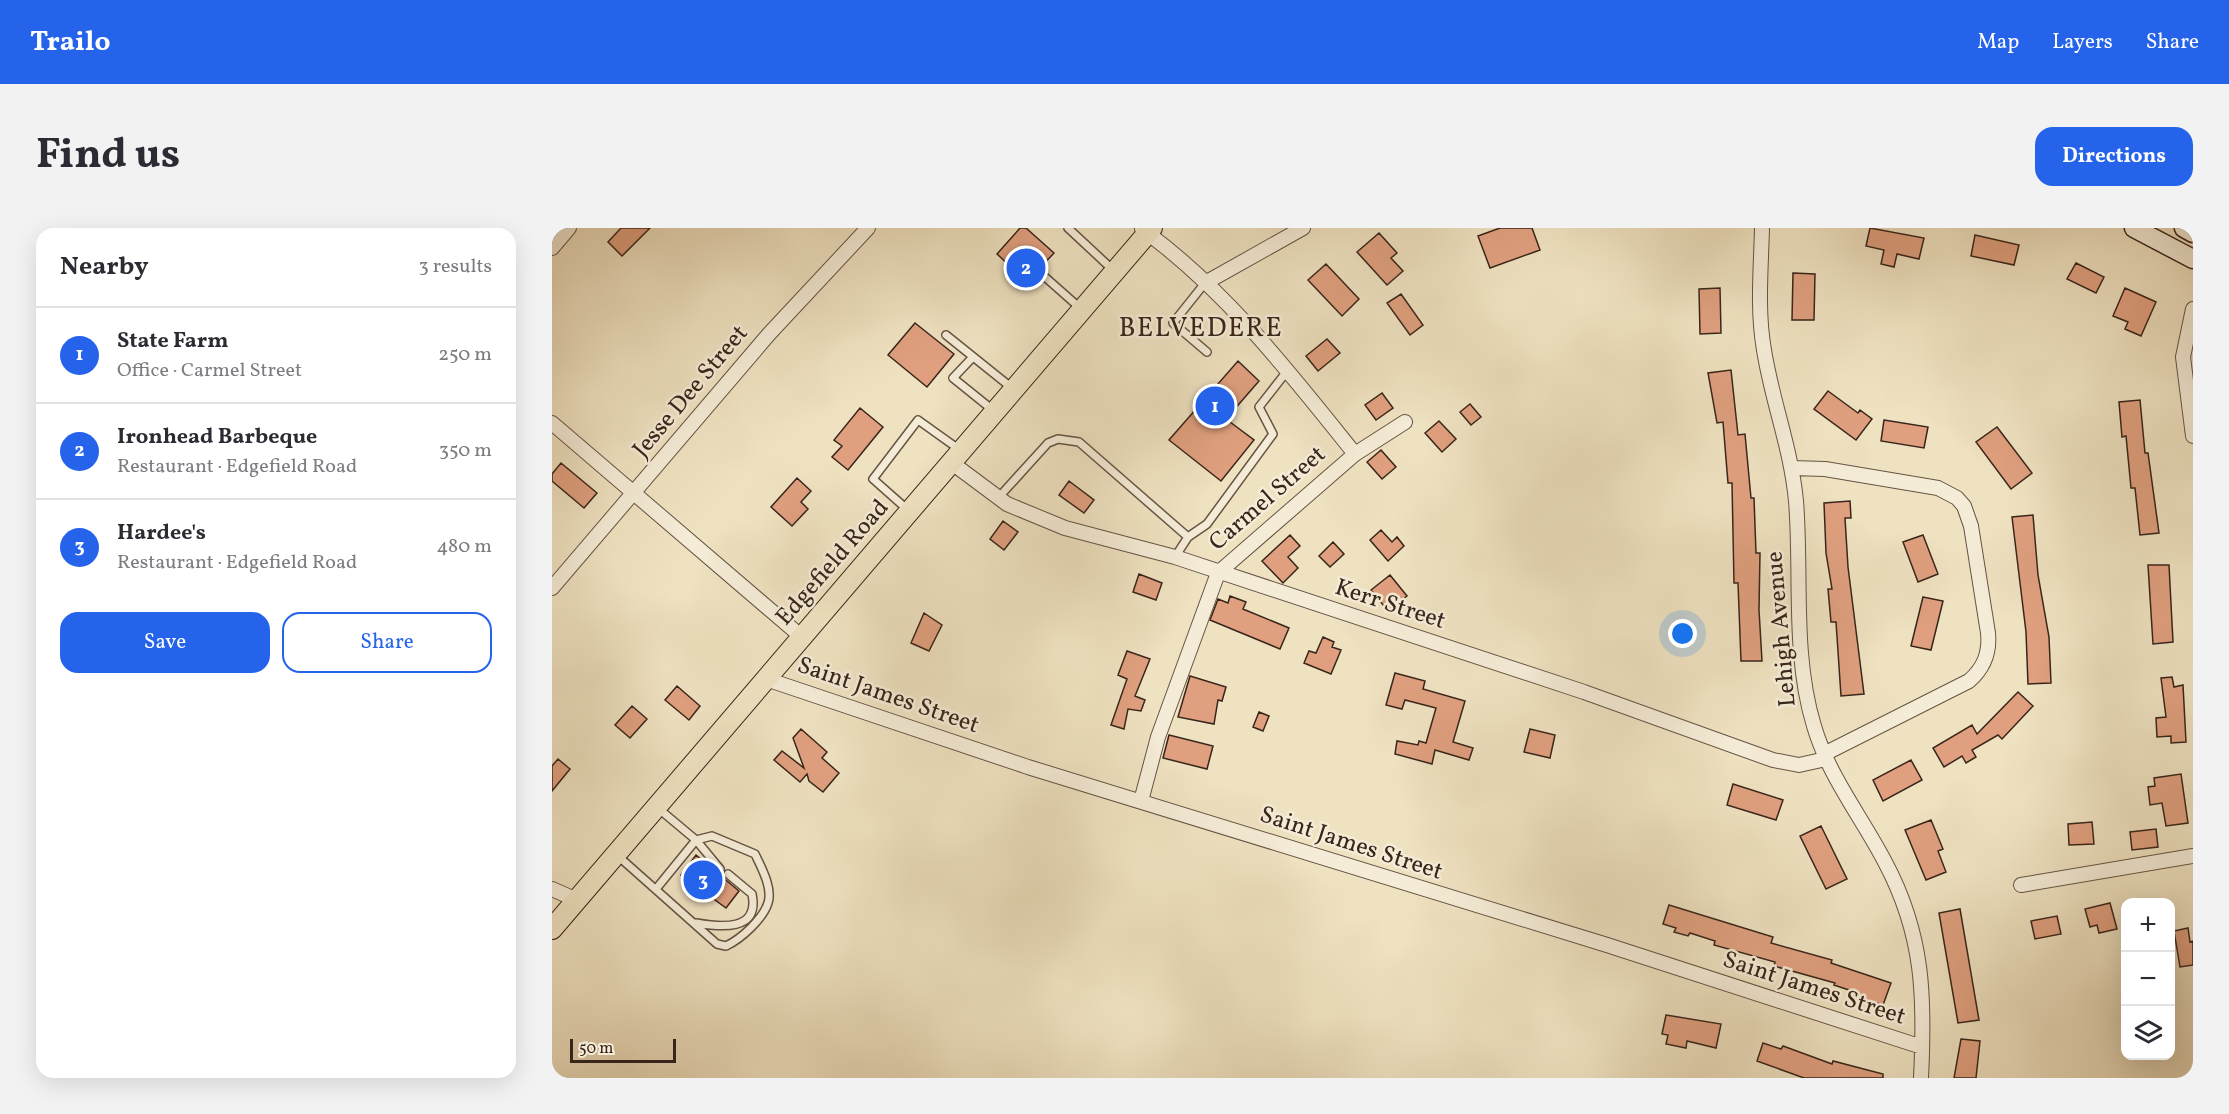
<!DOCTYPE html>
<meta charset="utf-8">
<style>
:root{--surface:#fff;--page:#f2f2f3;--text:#2b2b33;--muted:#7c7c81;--line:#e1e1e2;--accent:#2563eb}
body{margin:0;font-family:Vollkorn,serif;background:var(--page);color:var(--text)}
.controls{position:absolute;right:18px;bottom:18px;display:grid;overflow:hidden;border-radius:12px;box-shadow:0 6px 24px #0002}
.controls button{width:54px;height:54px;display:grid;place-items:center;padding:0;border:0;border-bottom:2px solid var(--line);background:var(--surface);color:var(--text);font:30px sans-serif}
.scale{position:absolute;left:18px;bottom:15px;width:106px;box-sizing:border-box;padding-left:6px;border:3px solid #38251b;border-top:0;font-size:16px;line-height:21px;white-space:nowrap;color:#38251b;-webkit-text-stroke:4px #f5ecd7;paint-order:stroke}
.you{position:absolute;left:1131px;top:406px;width:21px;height:21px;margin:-15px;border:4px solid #fff;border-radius:50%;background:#1a73e8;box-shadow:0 0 0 9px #1a73e833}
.badge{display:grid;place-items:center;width:39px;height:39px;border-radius:50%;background:var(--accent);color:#fff;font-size:20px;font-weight:700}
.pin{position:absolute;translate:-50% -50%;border:3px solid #fff;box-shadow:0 2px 6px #0006}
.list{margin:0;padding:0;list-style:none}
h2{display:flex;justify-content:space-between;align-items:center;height:78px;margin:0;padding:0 24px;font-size:26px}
h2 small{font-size:20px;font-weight:400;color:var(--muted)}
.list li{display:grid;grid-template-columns:39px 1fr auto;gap:18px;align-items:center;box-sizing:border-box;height:96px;padding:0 24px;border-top:2px solid var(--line)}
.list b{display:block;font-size:22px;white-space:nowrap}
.list p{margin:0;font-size:20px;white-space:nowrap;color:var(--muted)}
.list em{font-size:20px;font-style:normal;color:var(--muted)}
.actions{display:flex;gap:12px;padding:18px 24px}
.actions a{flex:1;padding:14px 0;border:2px solid var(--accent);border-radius:18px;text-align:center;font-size:21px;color:var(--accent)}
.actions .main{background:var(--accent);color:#fff}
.icon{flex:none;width:33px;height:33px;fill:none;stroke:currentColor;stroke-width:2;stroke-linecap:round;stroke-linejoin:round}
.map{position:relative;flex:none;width:1641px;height:850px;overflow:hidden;border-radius:18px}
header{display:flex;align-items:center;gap:36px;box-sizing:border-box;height:84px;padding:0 30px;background:var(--accent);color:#fff}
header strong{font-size:28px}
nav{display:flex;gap:33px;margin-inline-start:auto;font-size:21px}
.intro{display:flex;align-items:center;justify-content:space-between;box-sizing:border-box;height:144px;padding:0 36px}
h1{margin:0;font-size:42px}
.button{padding:15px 27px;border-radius:18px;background:var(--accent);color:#fff;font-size:21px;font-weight:700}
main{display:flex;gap:36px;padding:0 36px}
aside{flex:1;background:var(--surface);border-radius:18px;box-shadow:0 6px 24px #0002}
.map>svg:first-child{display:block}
.building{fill:#e0a07f;stroke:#38251b;stroke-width:1.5}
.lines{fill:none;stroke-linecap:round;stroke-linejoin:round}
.service-casing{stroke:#665444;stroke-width:10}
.minor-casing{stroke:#665444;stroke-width:16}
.secondary-casing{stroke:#38251b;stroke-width:21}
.primary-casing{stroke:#38251b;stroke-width:22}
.service{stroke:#f5ecd7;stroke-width:7}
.minor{stroke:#f5ecd7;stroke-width:14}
.secondary{stroke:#f5ecd7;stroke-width:18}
.primary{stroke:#efe2c1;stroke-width:20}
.labels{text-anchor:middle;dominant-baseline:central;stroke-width:5;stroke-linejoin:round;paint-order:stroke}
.street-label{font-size:24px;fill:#38251b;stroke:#f5ecd7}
.quarter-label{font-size:27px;letter-spacing:1.5px;fill:#38251b;stroke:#f5ecd7}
</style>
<header>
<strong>Trailo</strong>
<nav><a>Map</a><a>Layers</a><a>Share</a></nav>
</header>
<div class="intro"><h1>Find us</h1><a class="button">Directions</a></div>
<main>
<aside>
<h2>Nearby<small>3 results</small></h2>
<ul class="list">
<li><span class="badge">1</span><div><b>State Farm</b><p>Office · Carmel Street</p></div><em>250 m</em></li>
<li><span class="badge">2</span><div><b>Ironhead Barbeque</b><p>Restaurant · Edgefield Road</p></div><em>350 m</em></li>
<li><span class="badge">3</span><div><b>Hardee's</b><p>Restaurant · Edgefield Road</p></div><em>480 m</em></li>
</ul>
<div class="actions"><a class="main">Save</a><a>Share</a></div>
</aside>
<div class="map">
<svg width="1641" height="850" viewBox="0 0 1641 850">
<rect width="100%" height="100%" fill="#efe2c1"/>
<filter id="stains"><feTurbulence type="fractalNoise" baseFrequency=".00333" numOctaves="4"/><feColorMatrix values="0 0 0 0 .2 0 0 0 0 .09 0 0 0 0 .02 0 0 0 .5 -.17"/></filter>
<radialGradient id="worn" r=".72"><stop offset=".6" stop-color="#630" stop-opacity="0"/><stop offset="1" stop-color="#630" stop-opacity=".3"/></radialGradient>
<!-- building -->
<path class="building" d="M 69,0 L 98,0 L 70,28 L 56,14 Z
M 468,0 L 474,0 L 502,25 L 475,54 L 445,26 Z
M 948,0 L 980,0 L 988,22 L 938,40 L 926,8 Z
M 1318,0 L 1372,10 L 1367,31 L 1345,26 L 1342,39 L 1329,36 L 1332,22 L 1314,18 Z
M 827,5 L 845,25 L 839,30 L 851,43 L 835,57 L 805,24 Z
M 1423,7 L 1467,17 L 1462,37 L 1419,28 Z
M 1524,35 L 1552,49 L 1544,65 L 1515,51 Z
M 774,36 L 807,71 L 790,88 L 756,52 Z
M 1241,45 L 1263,46 L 1262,92 L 1240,92 Z
M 1168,60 L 1169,105 L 1148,106 L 1147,61 Z
M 1573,60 L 1604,74 L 1589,108 L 1573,101 L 1576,94 L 1561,88 Z
M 849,66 L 871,97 L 858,107 L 835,75 Z
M 363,95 L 402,126 L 375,159 L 336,127 Z
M 775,111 L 788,125 L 766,143 L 754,128 Z
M 686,133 L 707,153 L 674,191 L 702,212 L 669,253 L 617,212 Z
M 1179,142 L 1186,207 L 1193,206 L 1199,270 L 1202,270 L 1204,325 L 1208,325 L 1207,382 L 1210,433 L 1189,433 L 1186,355 L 1182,355 L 1180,255 L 1176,255 L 1171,194 L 1165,195 L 1156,145 Z
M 1276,163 L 1306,185 L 1308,182 L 1320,191 L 1304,212 L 1262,181 Z
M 830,165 L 841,180 L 824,192 L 813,177 Z
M 1588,172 L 1593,225 L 1596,225 L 1607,305 L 1588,307 L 1583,260 L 1579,260 L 1574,208 L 1570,209 L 1567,174 Z
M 918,176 L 929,189 L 919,197 L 908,184 Z
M 308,180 L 331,199 L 296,242 L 280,229 L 290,218 L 282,212 Z
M 1332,192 L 1376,199 L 1372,220 L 1329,213 Z
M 887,193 L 904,211 L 890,224 L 873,205 Z
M 1445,199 L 1480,245 L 1459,261 L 1424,214 Z
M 829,222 L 844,239 L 830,251 L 815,234 Z
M 9,235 L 45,265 L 32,280 L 0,253 L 0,246 Z
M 245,250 L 259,263 L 249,274 L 256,281 L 240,298 L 219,279 Z
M 517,253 L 542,272 L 532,285 L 507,267 Z
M 1298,273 L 1299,290 L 1293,290 L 1296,339 L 1312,466 L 1289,468 L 1284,394 L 1279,394 L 1276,361 L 1280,361 L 1274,325 L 1272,275 Z
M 1481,287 L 1486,347 L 1497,409 L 1499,455 L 1476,456 L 1474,404 L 1460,289 Z
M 451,293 L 466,304 L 452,322 L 438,311 Z
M 829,302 L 840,314 L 845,309 L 852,318 L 836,333 L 818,312 Z
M 738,307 L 748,318 L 736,329 L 746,340 L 731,355 L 710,333 Z
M 1371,307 L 1386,346 L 1366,354 L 1351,314 Z
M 781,314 L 792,326 L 778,339 L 767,328 Z
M 1596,337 L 1617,337 L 1621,414 L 1601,416 Z
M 587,346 L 610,355 L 604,372 L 581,364 Z
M 838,347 L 855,368 L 836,383 L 819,362 Z
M 678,368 L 694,374 L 691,381 L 737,400 L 728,421 L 658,392 L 666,371 L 676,375 Z
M 1371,369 L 1391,373 L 1379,422 L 1359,418 Z
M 372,385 L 390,397 L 377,423 L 359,415 Z
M 771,409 L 782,414 L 780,419 L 789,422 L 779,446 L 752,435 L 757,423 L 764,425 Z
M 575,423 L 598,431 L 583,468 L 593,472 L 589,483 L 576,481 L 572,501 L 559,497 L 575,451 L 566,447 Z
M 843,445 L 873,453 L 871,461 L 913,473 L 901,514 L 921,520 L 917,532 L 883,522 L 880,536 L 843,526 L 845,513 L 866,517 L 867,513 L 874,515 L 884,480 L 853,472 L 850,481 L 834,477 Z
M 638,448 L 674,459 L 670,473 L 666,472 L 662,496 L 626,489 Z
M 1620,449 L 1622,459 L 1631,457 L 1634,514 L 1619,515 L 1619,508 L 1605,509 L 1604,490 L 1614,489 L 1609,450 Z
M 125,458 L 148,478 L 137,492 L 113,472 Z
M 1466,464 L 1481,478 L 1450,511 L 1446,507 L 1420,522 L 1424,529 L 1414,535 L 1410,528 L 1392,539 L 1381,520 L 1420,497 L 1425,506 Z
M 80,478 L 95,491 L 78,510 L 63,497 Z
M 707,484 L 717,488 L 711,503 L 701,499 Z
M 249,501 L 275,524 L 270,530 L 287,545 L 271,564 L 257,553 L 255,546 L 248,554 L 222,532 L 230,523 L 252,540 L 241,510 Z
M 978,501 L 1003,507 L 998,530 L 972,524 Z
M 617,507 L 661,518 L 655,541 L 611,530 Z
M 6,531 L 18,541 L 0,563 L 0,538 Z
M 1359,532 L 1370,552 L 1331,573 L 1321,552 Z
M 1629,546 L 1636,595 L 1614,598 L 1610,575 L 1598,577 L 1596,559 L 1603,558 L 1602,550 Z
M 1181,556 L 1231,572 L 1224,592 L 1175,577 Z
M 1379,592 L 1391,621 L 1386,623 L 1394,644 L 1374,652 L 1353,602 Z
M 1540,594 L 1542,616 L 1517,617 L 1516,596 Z
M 1269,598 L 1295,651 L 1274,661 L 1248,608 Z
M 1604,601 L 1606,619 L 1580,622 L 1578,604 Z
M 144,627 L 187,663 L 174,680 L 129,647 Z
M 1558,675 L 1565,701 L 1547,705 L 1545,697 L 1538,699 L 1533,681 Z
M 1117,677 L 1221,709 L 1219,715 L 1280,732 L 1279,735 L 1339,755 L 1331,777 L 1299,767 L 1300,763 L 1282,757 L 1283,755 L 1222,738 L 1223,734 L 1162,717 L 1163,713 L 1138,705 L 1136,708 L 1122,704 L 1124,700 L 1111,696 Z
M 1408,681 L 1427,792 L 1406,795 L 1387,685 Z
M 1505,688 L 1509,706 L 1483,711 L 1479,693 Z
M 1636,700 L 1638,714 L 1641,713 L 1641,737 L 1628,739 L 1622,703 Z
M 1114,787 L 1169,796 L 1164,820 L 1135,813 L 1134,820 L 1114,816 L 1116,807 L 1110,806 Z
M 1409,811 L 1428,813 L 1424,850 L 1402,850 Z
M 1211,815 L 1229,821 L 1231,818 L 1280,836 L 1281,833 L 1331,846 L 1331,850 L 1252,850 L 1205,833 Z"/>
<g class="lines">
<!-- service casing -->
<g class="service-casing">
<path id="service" d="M 516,0 L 561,42
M 493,49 L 528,80
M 653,55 L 621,95 L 655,124
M 394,107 L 460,160
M 421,129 L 401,150 L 442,183
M 446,270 L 496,215 L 506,211 L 527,214 L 636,309 L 623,329
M 356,282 L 321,251 L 366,192 L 408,222
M 636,309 L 655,296 L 721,206 L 707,179 L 736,142
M 66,628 L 165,716 L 174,718 C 189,711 211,691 216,675 C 221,660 209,639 203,626 L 160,608 L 144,612 L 107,581
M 104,661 L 144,612 L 168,641
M 144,695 C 168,699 208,704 200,666 L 176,646"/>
</g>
<!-- minor casing -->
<g class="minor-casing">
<path id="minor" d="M 1210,0 C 1209,41 1205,82 1212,122 C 1220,173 1239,220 1244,273 C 1250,347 1240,426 1262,498 C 1277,549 1309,588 1333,634 C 1372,707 1373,770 1369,850
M 590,1 C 674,62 738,145 803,226
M 0,20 L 17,0
M 653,55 L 751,0
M 1641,81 L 1631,129 L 1641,208
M 0,195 L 251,410
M 400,235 L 455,276 L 513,300 L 623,329 L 1032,464 L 1221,532 L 1247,537 L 1274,531
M 1240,240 L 1273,241 L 1386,260 L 1405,270 L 1412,278 L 1419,298 L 1436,405 C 1438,425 1432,440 1417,453 L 1272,526
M 0,360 L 217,106 L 316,0
M 214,451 L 476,539 L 1055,717 L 1370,819
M 589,573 L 606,509 L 666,345 L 803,226 L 853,194
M 1469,657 L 1641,628
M 0,661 L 25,672"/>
</g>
<!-- secondary casing -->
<g class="secondary-casing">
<path id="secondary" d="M 1582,0 L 1641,31
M 1632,0 L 1641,5"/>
</g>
<!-- primary casing -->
<g class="primary-casing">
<path id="primary" d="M 0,701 L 600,0"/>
</g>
<!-- service -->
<use href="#service" class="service"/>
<!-- minor -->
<use href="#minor" class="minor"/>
<!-- secondary -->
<use href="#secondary" class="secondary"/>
<!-- primary -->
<use href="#primary" class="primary"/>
</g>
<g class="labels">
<!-- street labels -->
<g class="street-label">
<text transform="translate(139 164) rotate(-50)">Jesse Dee Street</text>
<text transform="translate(716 271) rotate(-41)">Carmel Street</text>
<text transform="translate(281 335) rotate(-49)">Edgefield Road</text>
<text transform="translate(838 377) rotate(18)">Kerr Street</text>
<text transform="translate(1230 401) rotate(-95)">Lehigh Avenue</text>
<text transform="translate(336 468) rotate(19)">Saint James Street</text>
<text transform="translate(799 616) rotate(18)">Saint James Street</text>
<text transform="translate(1262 761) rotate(18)">Saint James Street</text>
</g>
<!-- quarter labels -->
<g class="quarter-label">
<text x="649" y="101">BELVEDERE</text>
</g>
</g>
<rect width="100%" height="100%" filter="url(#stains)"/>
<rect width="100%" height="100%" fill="url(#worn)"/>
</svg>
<div class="controls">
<button>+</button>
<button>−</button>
<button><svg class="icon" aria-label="layers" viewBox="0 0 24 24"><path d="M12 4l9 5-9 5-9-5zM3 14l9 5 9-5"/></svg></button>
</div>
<div class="scale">50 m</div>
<div class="you"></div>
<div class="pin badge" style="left:663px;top:178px">1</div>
<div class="pin badge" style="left:474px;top:40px">2</div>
<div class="pin badge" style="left:151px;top:652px">3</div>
</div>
</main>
